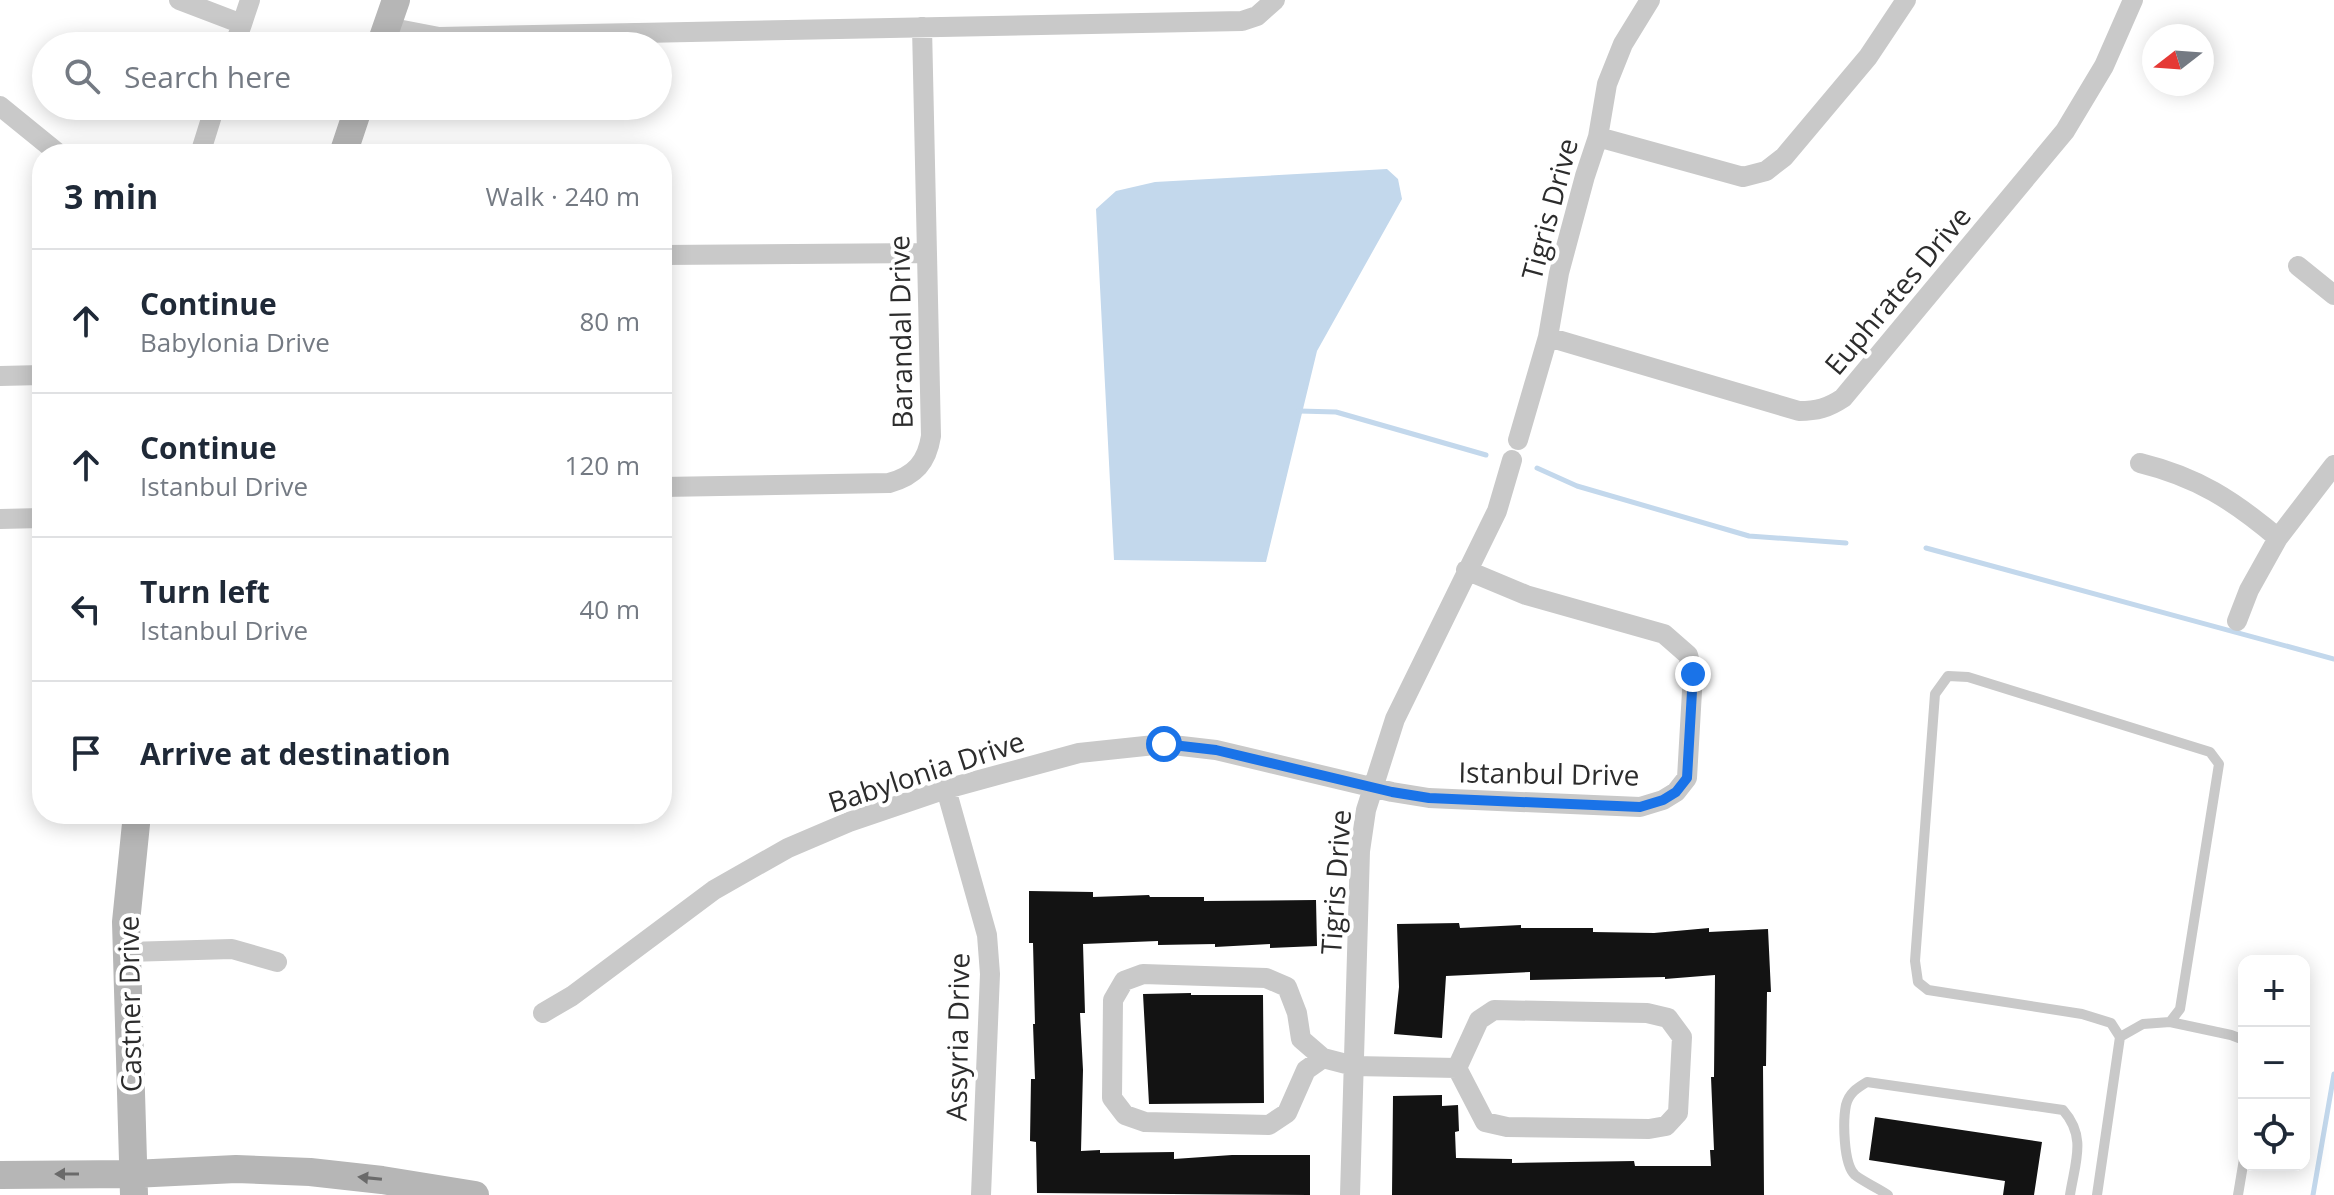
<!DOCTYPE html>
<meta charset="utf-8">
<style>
:root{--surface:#fff;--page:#f6f6f7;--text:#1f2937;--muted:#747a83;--line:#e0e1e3}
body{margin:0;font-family:"Open Sans",sans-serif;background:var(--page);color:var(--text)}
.controls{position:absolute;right:24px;bottom:24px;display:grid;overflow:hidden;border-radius:16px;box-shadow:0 4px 20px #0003}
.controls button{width:72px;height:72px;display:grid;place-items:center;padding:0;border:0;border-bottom:2px solid var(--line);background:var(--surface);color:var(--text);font:40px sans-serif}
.compass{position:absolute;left:2142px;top:24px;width:72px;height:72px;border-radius:50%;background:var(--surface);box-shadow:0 4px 20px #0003;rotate:253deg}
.stop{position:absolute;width:24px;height:24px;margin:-18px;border:6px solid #1a73e8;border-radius:50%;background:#fff}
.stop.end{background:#1a73e8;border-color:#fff;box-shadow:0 2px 8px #0008}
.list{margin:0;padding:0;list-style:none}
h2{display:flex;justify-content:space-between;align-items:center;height:104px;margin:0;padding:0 32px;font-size:34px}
h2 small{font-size:26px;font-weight:400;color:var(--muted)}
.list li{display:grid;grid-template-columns:52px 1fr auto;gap:24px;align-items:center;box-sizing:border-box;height:144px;padding:0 32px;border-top:2px solid var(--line)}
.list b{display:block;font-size:30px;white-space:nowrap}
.list p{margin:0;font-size:26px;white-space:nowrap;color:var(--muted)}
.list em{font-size:26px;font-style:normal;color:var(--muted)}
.icon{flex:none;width:44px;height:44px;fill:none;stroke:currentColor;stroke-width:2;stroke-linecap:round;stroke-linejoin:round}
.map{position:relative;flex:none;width:2334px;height:1195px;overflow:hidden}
.search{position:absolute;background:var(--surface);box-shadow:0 4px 20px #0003;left:32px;top:32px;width:640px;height:88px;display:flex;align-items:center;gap:20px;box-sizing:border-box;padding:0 28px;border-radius:44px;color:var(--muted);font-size:30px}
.panel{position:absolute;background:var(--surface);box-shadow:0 4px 20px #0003;left:32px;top:144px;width:640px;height:680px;border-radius:32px}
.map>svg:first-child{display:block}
.water{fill:#c3d8ec}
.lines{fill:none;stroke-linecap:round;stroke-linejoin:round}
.stream{stroke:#c3d8ec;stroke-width:5}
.building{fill:#131313}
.lane{stroke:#c9c9c9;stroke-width:10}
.street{stroke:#c9c9c9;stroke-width:20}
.secondary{stroke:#b6b6b6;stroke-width:28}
.oneway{fill:#6a6a6a}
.route{stroke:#1a73e8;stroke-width:10}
.labels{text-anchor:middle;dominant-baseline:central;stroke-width:8;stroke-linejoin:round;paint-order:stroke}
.street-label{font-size:28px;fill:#2c2c2c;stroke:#fff}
</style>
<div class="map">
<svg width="2334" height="1195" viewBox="0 0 2334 1195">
<rect width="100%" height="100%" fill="#fff"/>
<!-- water -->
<path class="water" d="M 1387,169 L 1398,179 L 1402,199 L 1317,351 L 1266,562 L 1114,560 L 1096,209 L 1116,191 L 1155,182 Z"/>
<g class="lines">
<!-- stream -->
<path class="stream" d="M 1299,411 L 1336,412 L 1486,455
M 1537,468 L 1577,486 L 1749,536 L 1846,543
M 1926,548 L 2334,659
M 2313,1195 L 2334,1074"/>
</g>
<!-- building -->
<path class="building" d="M 1029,891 L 1093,892 L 1093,897 L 1149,895 L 1150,897 L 1204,897 L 1204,901 L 1316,900 L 1317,946 L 1270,948 L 1270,944 L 1215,947 L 1215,944 L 1158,945 L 1158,941 L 1083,944 L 1085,1013 L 1080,1013 L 1083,1070 L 1081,1151 L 1100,1150 L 1100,1153 L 1174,1152 L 1174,1159 L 1232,1155 L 1310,1155 L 1310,1195 L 1037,1193 L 1036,1142 L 1030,1141 L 1031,1079 L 1035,1079 L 1033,1024 L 1035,1024 L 1033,943 L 1029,943 Z
M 1459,923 L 1460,928 L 1521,925 L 1521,928 L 1593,928 L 1593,932 L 1654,933 L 1709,928 L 1709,932 L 1768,929 L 1771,992 L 1767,992 L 1766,1066 L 1763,1066 L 1764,1195 L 1392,1195 L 1393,1096 L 1442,1095 L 1442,1106 L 1458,1105 L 1459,1131 L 1455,1132 L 1456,1158 L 1512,1159 L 1512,1163 L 1634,1161 L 1635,1166 L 1711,1166 L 1710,1150 L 1714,1150 L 1711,1077 L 1714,1077 L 1715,975 L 1665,979 L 1665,977 L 1530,980 L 1530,972 L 1446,976 L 1442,1038 L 1394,1034 L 1399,987 L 1397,924 Z
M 1191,993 L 1191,995 L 1263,995 L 1264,1103 L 1149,1104 L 1143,994 Z
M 1875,1117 L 2042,1142 L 2034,1195 L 2003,1195 L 2005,1181 L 1869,1160 Z"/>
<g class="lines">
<!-- lane -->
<path class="lane" d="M 2170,1022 L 2231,1035 L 2244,1040
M 1888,1195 C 1878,1188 1862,1181 1855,1175 C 1843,1164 1843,1120 1846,1105 C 1849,1093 1857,1088 1867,1082 L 2063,1110 C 2087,1137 2075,1162 2070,1195
M 2097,1195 L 2120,1037 L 2111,1023 L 2082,1014 L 1928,990 L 1918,982 L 1915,961 L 1935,694 L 1948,676 L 1968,677 L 2210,752 L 2219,764 L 2180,1009 L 2170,1022 L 2143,1024 L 2120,1037
M 2238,1195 L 2244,1159"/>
<!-- street -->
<path class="street" d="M 179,0 L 242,24 L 234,46
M 242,24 L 250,0
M 387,27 L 439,37 L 1242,21 L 1257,16 L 1275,0
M 0,106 L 59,154
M 1598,137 L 1743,177 L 1766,171 L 1784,157 L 1868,57 L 1906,0
M 200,154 L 215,106
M 662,255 L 927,253
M 2298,266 L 2334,295
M 1548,337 L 1799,411 C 1817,411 1828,408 1843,398 L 2065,131 L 2104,66 L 2133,0
M 0,376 L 42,375
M 1518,440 L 1548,337 L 1559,273 L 1585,176 L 1598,137 L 1607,84 L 1623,44 L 1650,0
M 2140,463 C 2197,477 2233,500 2278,538
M 662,487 L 889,483 C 915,476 927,462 931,436 L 922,27
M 0,519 L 42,518
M 2237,621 L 2249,590 L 2278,538 L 2334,465
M 946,789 L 987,935 L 990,974 L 981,1195
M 127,952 L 232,949 L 277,962
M 543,1013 L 572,996 L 714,890 L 788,848 L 849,822 L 946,789 L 1079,753 L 1164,744 L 1216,750 L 1392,792 L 1429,798 L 1640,807 L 1663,800 L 1676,792 L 1687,778 L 1693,674 L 1688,655 L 1664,634 L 1526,595 L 1466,570
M 1323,1058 L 1306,1070 L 1287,1113 L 1269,1125 L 1145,1122 L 1125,1115 L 1112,1098 L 1113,1000 L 1124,981 L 1143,974 L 1266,978 L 1287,987 L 1297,1013 L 1301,1039 L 1323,1058 L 1354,1066 L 1457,1068 L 1485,1122 L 1507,1127 L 1649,1129 L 1666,1126 L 1678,1113 L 1682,1037 L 1668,1018 L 1647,1013 L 1494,1010 L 1479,1020 L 1457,1068
M 1350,1195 L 1360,851 L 1366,810 L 1395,719 L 1497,511 L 1512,460"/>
<!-- secondary -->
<path class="secondary" d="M 380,46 L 396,0
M 343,154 L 359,106
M 0,1175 L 133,1174 L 236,1169 L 310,1172 L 382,1180 L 475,1195
M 134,1195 L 126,922 L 137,814"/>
</g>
<!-- one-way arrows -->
<defs><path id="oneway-solid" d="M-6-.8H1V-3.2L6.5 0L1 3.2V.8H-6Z" transform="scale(2)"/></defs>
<g class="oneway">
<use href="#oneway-solid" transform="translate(67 1174) rotate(180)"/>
<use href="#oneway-solid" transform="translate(370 1178) rotate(-174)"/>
</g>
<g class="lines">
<!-- route -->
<path class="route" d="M 1164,744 L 1216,750 L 1392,792 L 1429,798 L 1640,807 L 1663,800 L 1676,792 L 1687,778 L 1693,674"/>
</g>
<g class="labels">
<!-- street labels -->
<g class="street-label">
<text transform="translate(1549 209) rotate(-75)">Tigris Drive</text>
<text transform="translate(1897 290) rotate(-50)">Euphrates Drive</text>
<text transform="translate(900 332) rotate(-91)">Barandal Drive</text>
<text transform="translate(926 771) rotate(-18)">Babylonia Drive</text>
<text transform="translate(1549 773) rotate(1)">Istanbul Drive</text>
<text transform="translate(1335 882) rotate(-86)">Tigris Drive</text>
<text transform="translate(129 1004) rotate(-91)">Castner Drive</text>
<text transform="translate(957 1037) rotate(-89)">Assyria Drive</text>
</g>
</g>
</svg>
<div class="controls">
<button>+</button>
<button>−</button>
<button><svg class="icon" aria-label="locate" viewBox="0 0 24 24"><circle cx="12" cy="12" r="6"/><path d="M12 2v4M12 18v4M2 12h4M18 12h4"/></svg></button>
</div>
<svg class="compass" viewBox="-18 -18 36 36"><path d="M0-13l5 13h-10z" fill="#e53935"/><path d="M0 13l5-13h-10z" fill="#747a83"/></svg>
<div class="stop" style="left:1164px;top:744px"></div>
<div class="stop end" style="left:1693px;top:674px"></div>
<div class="search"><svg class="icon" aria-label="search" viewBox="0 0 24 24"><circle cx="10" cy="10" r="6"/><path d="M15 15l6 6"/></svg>Search here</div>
<section class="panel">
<h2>3 min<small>Walk · 240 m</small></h2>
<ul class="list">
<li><svg class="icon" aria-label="ahead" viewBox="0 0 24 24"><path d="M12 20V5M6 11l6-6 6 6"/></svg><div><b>Continue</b><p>Babylonia Drive</p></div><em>80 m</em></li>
<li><svg class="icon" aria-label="ahead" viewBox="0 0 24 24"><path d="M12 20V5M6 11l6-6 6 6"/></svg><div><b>Continue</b><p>Istanbul Drive</p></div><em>120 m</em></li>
<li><svg class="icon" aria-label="left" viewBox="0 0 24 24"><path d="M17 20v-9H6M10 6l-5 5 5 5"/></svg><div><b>Turn left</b><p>Istanbul Drive</p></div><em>40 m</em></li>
<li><svg class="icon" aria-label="arrive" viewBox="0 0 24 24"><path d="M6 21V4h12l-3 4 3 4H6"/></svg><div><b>Arrive at destination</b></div></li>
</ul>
</section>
</div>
